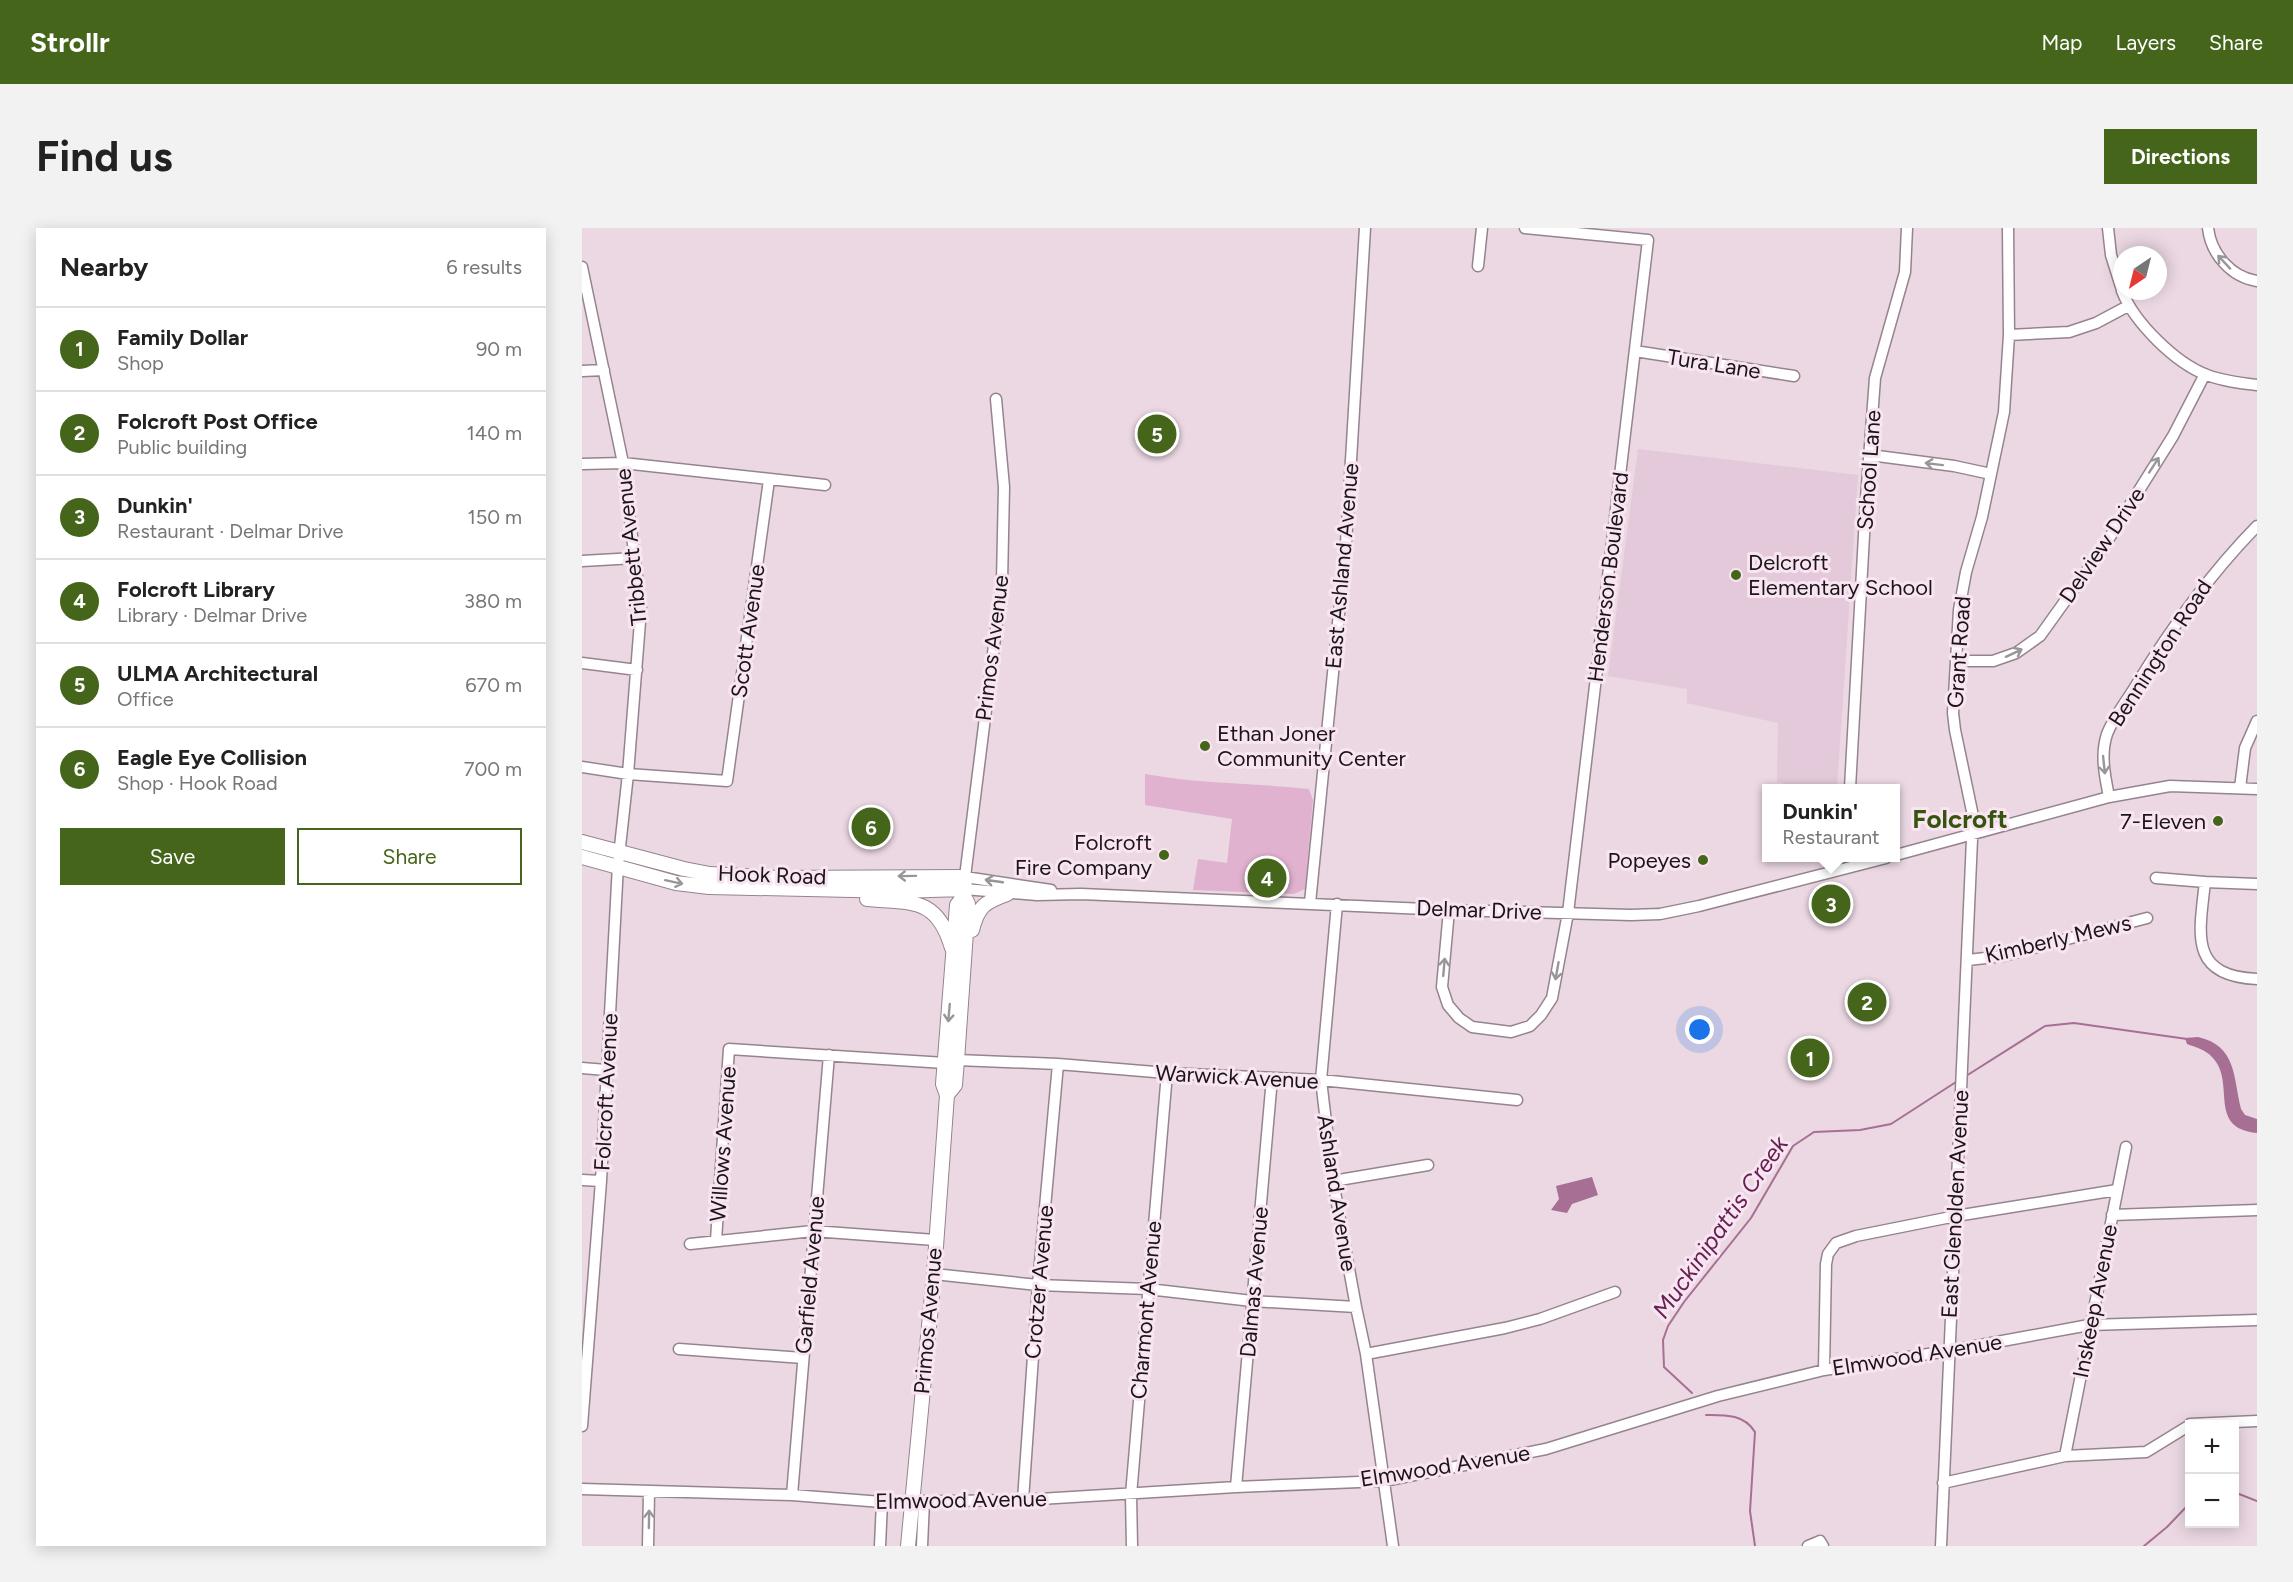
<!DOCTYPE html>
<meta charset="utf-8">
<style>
:root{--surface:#fff;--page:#f2f2f2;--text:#222;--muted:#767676;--line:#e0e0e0;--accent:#45651b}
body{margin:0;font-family:Figtree,sans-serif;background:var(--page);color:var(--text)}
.controls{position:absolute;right:18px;bottom:18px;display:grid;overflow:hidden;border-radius:0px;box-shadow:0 3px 15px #0003}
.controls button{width:54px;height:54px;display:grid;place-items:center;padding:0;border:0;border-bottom:2px solid var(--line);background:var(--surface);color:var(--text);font:30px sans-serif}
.compass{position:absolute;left:1531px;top:18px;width:54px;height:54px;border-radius:50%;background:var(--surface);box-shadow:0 3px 15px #0003;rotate:215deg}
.you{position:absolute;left:1118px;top:802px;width:21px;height:21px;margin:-15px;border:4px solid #fff;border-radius:50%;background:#1a73e8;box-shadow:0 0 0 9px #1a73e833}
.badge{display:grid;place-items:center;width:39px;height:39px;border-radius:50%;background:var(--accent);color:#fff;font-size:20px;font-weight:700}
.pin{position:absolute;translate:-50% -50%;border:3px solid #fff;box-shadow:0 2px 6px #0006}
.popup{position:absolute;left:1180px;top:556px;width:138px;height:78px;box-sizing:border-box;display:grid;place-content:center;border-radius:0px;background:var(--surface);filter:drop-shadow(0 2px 4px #0005);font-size:20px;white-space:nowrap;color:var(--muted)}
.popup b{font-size:22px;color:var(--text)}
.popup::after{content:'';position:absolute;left:50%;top:100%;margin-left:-12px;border:12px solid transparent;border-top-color:var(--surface)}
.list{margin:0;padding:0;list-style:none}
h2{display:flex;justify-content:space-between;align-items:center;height:78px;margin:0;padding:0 24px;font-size:26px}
h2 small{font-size:20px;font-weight:400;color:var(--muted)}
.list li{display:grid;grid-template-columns:39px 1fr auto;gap:18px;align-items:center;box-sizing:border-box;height:84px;padding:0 24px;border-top:2px solid var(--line)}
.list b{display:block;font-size:22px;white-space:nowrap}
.list p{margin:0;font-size:20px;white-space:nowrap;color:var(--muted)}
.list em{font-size:20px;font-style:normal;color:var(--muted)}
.actions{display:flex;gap:12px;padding:18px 24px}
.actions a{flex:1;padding:14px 0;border:2px solid var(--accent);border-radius:0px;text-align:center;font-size:21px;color:var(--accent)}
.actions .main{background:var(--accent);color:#fff}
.map{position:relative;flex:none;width:1675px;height:1318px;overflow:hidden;border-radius:0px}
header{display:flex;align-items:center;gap:36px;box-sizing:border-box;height:84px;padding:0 30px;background:var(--accent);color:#fff}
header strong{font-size:28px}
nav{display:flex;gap:33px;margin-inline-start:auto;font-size:21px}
.intro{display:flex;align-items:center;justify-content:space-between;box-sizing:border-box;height:144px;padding:0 36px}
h1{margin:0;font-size:42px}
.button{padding:15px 27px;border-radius:0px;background:var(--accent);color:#fff;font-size:21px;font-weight:700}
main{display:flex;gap:36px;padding:0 36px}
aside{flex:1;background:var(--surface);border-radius:0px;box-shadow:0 3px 15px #0003}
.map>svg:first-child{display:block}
.built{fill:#e3c9d9}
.green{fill:#e0b2cf}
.water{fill:#a66f93}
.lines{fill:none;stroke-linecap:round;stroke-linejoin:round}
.stream{stroke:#a66f93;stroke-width:2}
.minor-casing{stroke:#95848e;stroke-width:13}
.major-casing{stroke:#95848e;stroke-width:16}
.minor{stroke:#fff;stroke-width:10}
.major{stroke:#fff;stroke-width:14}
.oneway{stroke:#989698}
.poi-dot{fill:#45651b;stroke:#f8e5f1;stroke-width:2}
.labels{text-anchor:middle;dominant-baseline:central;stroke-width:6;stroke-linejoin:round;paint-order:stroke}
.street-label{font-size:22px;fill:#1b1519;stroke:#f8e5f1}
.poi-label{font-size:22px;fill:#1b1519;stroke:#f8e5f1;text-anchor:end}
.water-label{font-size:24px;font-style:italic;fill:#652152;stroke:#f8e5f1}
.quarter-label{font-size:26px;font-weight:bold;fill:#37540f;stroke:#f8e5f1}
</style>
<header>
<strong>Strollr</strong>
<nav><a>Map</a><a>Layers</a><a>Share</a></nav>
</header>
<div class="intro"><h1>Find us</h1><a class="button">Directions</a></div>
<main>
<aside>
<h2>Nearby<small>6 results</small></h2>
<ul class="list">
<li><span class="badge">1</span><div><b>Family Dollar</b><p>Shop</p></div><em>90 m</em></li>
<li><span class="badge">2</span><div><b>Folcroft Post Office</b><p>Public building</p></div><em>140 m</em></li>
<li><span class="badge">3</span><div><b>Dunkin'</b><p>Restaurant · Delmar Drive</p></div><em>150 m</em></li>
<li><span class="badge">4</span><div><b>Folcroft Library</b><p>Library · Delmar Drive</p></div><em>380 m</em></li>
<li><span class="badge">5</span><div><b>ULMA Architectural</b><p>Office</p></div><em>670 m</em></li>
<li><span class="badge">6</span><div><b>Eagle Eye Collision</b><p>Shop · Hook Road</p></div><em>700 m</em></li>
</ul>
<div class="actions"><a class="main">Save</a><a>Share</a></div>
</aside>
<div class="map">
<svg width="1675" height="1318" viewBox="0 0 1675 1318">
<rect width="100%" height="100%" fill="#ebd8e3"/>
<!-- built -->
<path class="built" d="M 1056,221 L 1276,247 L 1255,560 L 1220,560 L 1195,554 L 1196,495 L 1105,475 L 1105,461 L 1026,448 Z"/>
<!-- green -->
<path class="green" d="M 563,546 C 617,556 672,555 727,561 L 731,572 L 723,661 L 712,666 L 611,662 L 616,631 L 645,635 L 650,591 L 563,577 Z"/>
<!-- water -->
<path class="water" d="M 1616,809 C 1655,818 1651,849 1659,881 L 1663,887 L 1675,891 L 1675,905 C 1624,900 1655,854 1630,829 C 1624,822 1613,819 1605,816 L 1603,810 Z
M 1010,949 L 1016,967 L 990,976 L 985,985 L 969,982 L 977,971 L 974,958 Z"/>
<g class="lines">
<!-- stream -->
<path class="stream" d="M 1384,848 L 1463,798 L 1492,795 L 1605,811
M 1110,1165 L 1082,1139 L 1081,1112 L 1086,1098 L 1102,1074 L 1169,990 L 1211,918 L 1232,904 L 1278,902 L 1309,896 L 1374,854
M 1124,1187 C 1143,1187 1162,1186 1173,1204 L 1168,1283 L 1173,1318
M 1652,1264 L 1675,1273
M 1562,1318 L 1585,1299 L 1608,1275"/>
<!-- minor casing -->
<g class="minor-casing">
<path id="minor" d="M 1526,0 L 1529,27 L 1540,62
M 1626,0 C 1629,26 1649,49 1675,53
M 896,38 L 900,0
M 0,39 L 41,235 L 59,381 L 46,546 L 36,637 L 19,953 L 0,1198
M 1540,63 C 1552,94 1593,135 1625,147 C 1641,153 1658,155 1675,157
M 1427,107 L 1487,104 L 1514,95 L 1546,78
M 1053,123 L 1212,148
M 0,143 L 22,142
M 414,171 L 422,259 L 420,354 L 383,649 L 469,662
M 1288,227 L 1372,238 L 1409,246
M 0,236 L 41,235 L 243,257
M 0,333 L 53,330
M 1375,433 L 1411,433 L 1434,425 L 1458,408 L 1521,320 L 1591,208 L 1623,146
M 0,435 L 55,442
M 0,539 L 46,546 L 145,553 L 187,252
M 1268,560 L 1284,271 L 1293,150 L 1323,44 L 1325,0
M 1658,560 L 1663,520 L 1675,493
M 1527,569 C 1523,548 1518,527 1525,506 C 1531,490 1544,474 1553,459 C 1589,400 1627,347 1675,298
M 1314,627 L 1527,569 L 1588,558 L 1675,561
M 1574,650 L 1623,654 L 1675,656
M 1623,654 C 1617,707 1607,748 1675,751
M 382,661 L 455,667 L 499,666 L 867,682 L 1049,687 L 1078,686 L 1117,678 L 1304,630
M 728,675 L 764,315 L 783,0
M 755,676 L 739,852 L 751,953 L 774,1079 L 784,1126 L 811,1318
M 867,682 L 860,759 L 866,777 L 877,790 L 890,799 L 929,804 L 948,798 L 959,787 L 970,770 L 986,685 L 1066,12 L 943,0
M 1386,732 L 1421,728 L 1565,690
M 375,832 L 476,836 L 585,845 L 739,852 L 935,872
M 0,840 L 24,842
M 0,952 L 19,953
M 751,953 L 846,937
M 1530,987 L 1675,982
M 134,1012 L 147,821 L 363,835
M 108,1016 L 231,1003 L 353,1012
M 352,1046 L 456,1057 L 566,1061 L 670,1073 L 774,1079
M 97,1121 L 221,1130
M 784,1126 L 923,1100 L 958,1091 L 1033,1064
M 1242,1142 L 1244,1036 L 1246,1026 L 1254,1015 L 1274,1008 L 1374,988 L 1535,962
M 1608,1196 L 1675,1193
M 1483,1228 L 1544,919
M 1361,1255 L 1483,1228 L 1564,1224 L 1608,1197
M 654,1259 L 690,850
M 0,1261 L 210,1267 L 300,1274 L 441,1272 L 654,1259 L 802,1253 L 964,1221 L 1136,1168 L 1242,1142 L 1366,1123 L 1507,1097 L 1675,1092
M 210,1267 L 247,827
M 441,1272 L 456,1057 L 476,836
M 66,1318 L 67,1264
M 298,1318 L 300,1274
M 340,1318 L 342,1273
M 550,1318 L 549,1267 L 585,845
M 1226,1318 L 1238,1313 L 1241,1318
M 1359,1318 L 1391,588 L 1373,502 L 1371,485 L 1377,382 L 1384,344 L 1400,289 L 1422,184 L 1427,107 L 1426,0"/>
</g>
<!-- major casing -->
<g class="major-casing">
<path id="major" d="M 0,614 L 102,641 L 128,646 L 195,650 L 383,649 L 382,668 L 386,676 L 375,832 L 373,857 L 365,867
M 0,629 L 94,655 L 127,659 L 316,663 L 382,661
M 285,671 C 331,675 355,669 370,720
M 390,702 C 396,678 403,674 425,666
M 326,1318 L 352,1046 L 365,867 L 361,856 L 375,677 L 382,668"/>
</g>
<!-- minor -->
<use href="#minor" class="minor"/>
<!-- major -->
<use href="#major" class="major"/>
</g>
<!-- one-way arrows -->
<defs><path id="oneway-shaft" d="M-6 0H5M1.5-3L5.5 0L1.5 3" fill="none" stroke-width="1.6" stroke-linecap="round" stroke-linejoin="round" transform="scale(1.5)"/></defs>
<g class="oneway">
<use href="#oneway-shaft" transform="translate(1642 34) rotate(-133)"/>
<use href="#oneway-shaft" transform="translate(1352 236) rotate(-173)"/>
<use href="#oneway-shaft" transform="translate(1572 237) rotate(-57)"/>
<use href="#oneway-shaft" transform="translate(1432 425) rotate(-25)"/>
<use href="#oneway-shaft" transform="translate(1522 537) rotate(84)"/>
<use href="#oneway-shaft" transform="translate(325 648) rotate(179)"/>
<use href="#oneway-shaft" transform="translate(412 653) rotate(-172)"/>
<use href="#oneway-shaft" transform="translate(92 654) rotate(12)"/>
<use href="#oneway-shaft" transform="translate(862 739) rotate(-85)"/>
<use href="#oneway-shaft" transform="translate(975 743) rotate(100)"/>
<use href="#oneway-shaft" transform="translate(367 785) rotate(95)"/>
<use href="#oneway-shaft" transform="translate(67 1291) rotate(-89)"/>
</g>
<!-- markers -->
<g class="poi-dot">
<circle cx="1154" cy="347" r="6"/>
<circle cx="623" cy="518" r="6"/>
<circle cx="1636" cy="593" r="6"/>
<circle cx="582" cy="627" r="6"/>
<circle cx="1121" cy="632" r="6"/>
</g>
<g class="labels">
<!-- street labels -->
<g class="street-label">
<text transform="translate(1132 136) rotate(9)">Tura Lane</text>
<text transform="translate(1287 242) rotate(-86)">School Lane</text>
<text transform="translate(1520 317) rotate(-56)">Delview Drive</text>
<text transform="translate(49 319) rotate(-96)">Tribbett Avenue</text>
<text transform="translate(760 338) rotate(-85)">East Ashland Avenue</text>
<text transform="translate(1026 349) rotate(-83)">Henderson Boulevard</text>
<text transform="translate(166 403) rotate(-82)">Scott Avenue</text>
<text transform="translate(410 420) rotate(-83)">Primos Avenue</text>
<text transform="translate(1377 424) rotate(-86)">Grant Road</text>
<text transform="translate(1578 425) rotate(-57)">Bennington Road</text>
<text transform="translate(190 647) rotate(2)">Hook Road</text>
<text transform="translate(897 682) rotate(2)">Delmar Drive</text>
<text transform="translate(1476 711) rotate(-13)">Kimberly Mews</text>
<text transform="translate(655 849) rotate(3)">Warwick Avenue</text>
<text transform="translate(24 864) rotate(-87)">Folcroft Avenue</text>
<text transform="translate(141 916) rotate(-86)">Willows Avenue</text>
<text transform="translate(755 965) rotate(81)">Ashland Avenue</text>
<text transform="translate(1373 976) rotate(-87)">East Glenolden Avenue</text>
<text transform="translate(228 1047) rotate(-85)">Garfield Avenue</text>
<text transform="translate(457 1054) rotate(-85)">Crotzer Avenue</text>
<text transform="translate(672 1054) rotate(-85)">Dalmas Avenue</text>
<text transform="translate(1513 1073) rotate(-79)">Inskeep Avenue</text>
<text transform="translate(564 1082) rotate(-85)">Charmont Avenue</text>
<text transform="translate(346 1093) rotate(-85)">Primos Avenue</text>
<text transform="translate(1335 1127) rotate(-9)">Elmwood Avenue</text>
<text transform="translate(863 1238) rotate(-9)">Elmwood Avenue</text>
<text transform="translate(379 1272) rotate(-1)">Elmwood Avenue</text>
</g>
<!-- poi labels -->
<g class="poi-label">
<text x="1166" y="334" text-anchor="start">Delcroft<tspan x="1166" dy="25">Elementary School</tspan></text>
<text x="635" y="505" text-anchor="start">Ethan Joner<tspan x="635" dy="25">Community Center</tspan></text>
<text x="1624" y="593">7-Eleven</text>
<text x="570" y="614">Folcroft<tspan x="570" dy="25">Fire Company</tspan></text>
<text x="1109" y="632">Popeyes</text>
</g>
<!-- water labels -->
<g class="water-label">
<text transform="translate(1138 999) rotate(-55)">Muckinipattis Creek</text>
</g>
<!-- quarter labels -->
<g class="quarter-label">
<text x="1378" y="591">Folcroft</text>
</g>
</g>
</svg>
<div class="controls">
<button>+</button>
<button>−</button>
</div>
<svg class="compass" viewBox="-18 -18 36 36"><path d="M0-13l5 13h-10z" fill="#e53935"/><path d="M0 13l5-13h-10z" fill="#767676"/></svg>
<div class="you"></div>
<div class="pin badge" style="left:1228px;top:830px">1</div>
<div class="pin badge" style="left:1285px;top:774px">2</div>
<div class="pin badge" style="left:1249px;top:676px">3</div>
<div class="popup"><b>Dunkin'</b>Restaurant</div>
<div class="pin badge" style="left:685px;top:650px">4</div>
<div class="pin badge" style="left:575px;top:206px">5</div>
<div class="pin badge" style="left:289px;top:599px">6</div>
</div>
</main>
